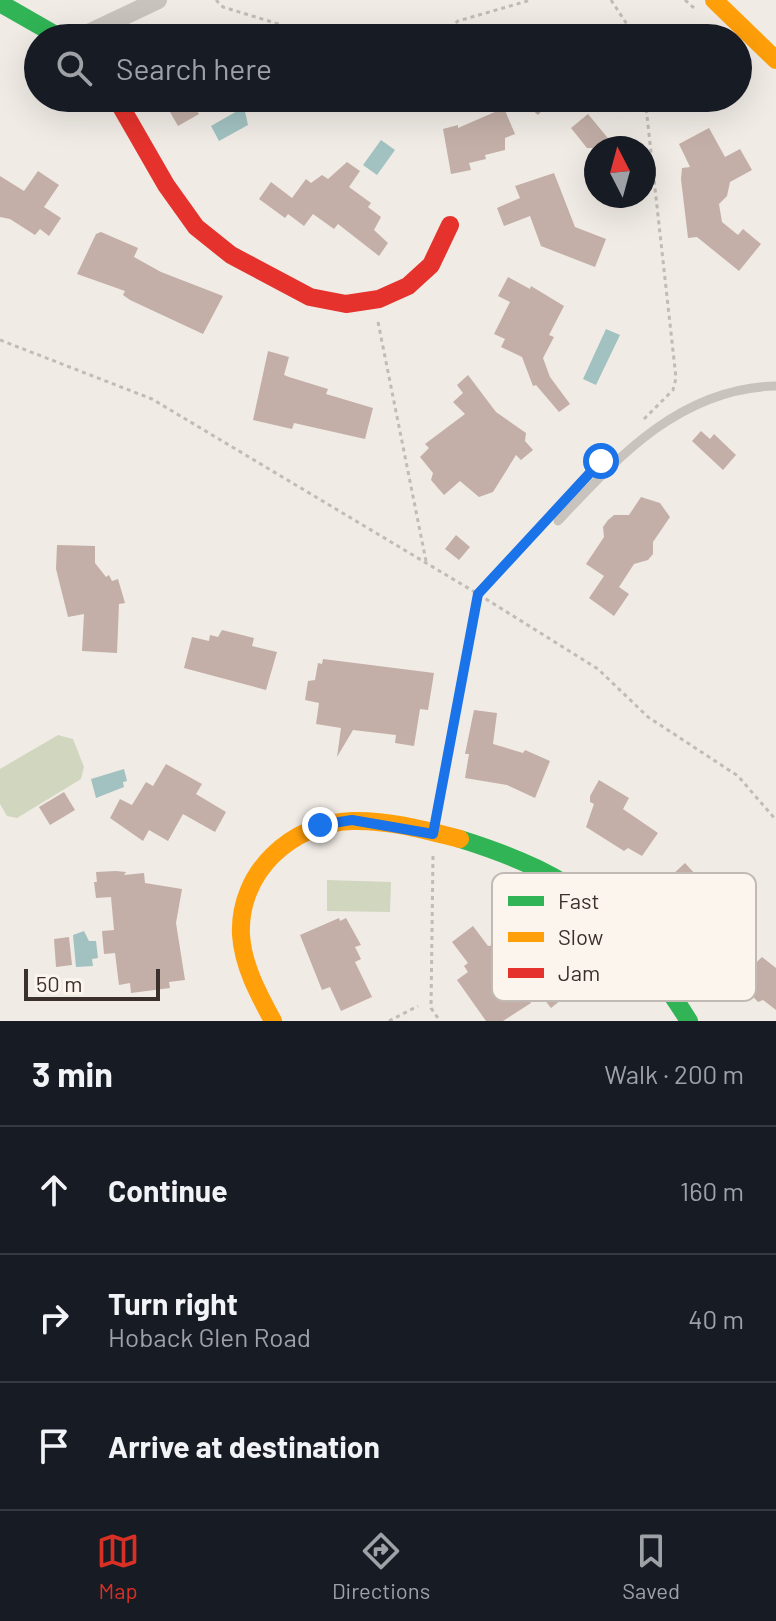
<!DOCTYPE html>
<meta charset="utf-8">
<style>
:root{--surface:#171b24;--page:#20242c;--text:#f1f3f6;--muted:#9ea1a6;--line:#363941;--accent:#d93025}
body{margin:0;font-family:Barlow,sans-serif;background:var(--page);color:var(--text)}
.compass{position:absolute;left:584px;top:136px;width:72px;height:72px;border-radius:50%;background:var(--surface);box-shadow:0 8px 32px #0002;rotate:354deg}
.scale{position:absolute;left:24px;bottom:20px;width:136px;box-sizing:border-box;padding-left:8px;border:4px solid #3b302b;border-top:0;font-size:22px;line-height:28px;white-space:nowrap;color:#3b302b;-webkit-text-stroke:6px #fbf5ee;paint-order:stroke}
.stop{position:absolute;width:24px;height:24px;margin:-18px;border:6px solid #1a73e8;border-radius:50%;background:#fff}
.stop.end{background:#1a73e8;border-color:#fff;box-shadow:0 2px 8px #0008}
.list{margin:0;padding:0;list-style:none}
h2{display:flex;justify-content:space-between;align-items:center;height:104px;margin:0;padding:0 32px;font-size:34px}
h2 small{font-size:26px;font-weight:400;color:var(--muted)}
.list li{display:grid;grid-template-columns:52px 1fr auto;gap:24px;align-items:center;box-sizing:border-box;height:128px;padding:0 32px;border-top:2px solid var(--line)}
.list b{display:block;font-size:30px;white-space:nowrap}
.list p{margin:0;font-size:26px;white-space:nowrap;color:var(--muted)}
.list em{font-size:26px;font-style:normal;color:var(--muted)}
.icon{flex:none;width:44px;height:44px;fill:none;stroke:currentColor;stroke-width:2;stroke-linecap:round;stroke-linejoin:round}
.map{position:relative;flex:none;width:776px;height:1021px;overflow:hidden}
.search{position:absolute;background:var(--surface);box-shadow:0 8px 32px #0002;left:24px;right:24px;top:24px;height:88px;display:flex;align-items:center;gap:20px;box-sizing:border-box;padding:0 28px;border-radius:44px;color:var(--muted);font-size:30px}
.sheet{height:488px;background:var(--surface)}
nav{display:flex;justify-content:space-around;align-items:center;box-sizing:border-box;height:112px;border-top:2px solid var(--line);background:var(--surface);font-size:22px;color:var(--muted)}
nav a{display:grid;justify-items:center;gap:4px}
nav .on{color:var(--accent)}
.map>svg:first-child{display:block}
.green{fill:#d1d6bf}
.water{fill:#a1c2c1}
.building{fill:#c3afa7}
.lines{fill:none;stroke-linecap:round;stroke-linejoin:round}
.path{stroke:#c2bbb6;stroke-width:3;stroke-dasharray:4 4;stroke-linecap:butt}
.lane{stroke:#c9c3be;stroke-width:9}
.street{stroke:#c9c3be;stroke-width:18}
.fast{stroke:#30b455;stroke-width:18}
.slow{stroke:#ff9f0a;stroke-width:18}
.jam{stroke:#e5322d;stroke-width:18}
.route{stroke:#1a73e8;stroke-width:10}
.key{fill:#fbf5ee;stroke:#c1bab4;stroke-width:2}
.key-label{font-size:22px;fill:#3b302b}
</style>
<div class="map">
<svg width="776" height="1021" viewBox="0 0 776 1021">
<rect width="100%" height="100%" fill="#f0ebe5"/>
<!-- green -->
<path class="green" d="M 58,735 L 73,739 L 84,767 L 81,779 L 17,818 L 7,816 L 0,804 L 0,769 Z
M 327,880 L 391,882 L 390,912 L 327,911 Z"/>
<!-- water -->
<path class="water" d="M 244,107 L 248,125 L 219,141 L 211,126 Z
M 381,140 L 395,150 L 377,175 L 363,165 Z
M 606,329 L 620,335 L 596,385 L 583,379 Z
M 124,769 L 127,781 L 123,782 L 124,787 L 96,798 L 91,779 Z
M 84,931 L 89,941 L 96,941 L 98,958 L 92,959 L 93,966 L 76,967 L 73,935 Z"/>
<!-- building -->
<path class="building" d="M 162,98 L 189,98 L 199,114 L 178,126 Z
M 519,98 L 554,98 L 538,115 Z
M 504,108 L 515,134 L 505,138 L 505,150 L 485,155 L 486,159 L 469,163 L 471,170 L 451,174 L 443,129 L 458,125 L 458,128 Z
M 588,114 L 616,148 L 587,148 L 571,128 Z
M 709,128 L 725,157 L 740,149 L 752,170 L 730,182 L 727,196 L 719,204 L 722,222 L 738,235 L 743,229 L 761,244 L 739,271 L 697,237 L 688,238 L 681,179 L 682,168 L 690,167 L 679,144 Z
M 347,162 L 360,171 L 349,187 L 371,203 L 368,207 L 381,217 L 374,230 L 388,243 L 379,256 L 338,224 L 334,229 L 313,214 L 304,226 L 288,214 L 285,218 L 259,199 L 271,182 L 292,198 L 306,179 L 311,183 L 322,175 L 328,179 Z
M 38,171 L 59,185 L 44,207 L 61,218 L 49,236 L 40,229 L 35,235 L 10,219 L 0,217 L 0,176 L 24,191 Z
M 554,173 L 575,227 L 606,239 L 595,267 L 541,246 L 530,216 L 504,226 L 497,208 L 520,198 L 515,186 Z
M 101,232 L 138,248 L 134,257 L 161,272 L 223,296 L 203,334 L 130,300 L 123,295 L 125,291 L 77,274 L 96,234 Z
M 508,277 L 530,289 L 531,286 L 564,306 L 549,335 L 554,337 L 543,358 L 550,377 L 570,404 L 559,412 L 536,385 L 533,386 L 522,357 L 501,347 L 505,339 L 494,334 L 510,302 L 498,296 Z
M 268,351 L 289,357 L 284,375 L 289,377 L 328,389 L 326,394 L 373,408 L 365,439 L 294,423 L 292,429 L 253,420 Z
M 468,375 L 496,412 L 526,433 L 525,441 L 533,450 L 521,460 L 516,455 L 493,492 L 479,497 L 460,481 L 444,495 L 431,480 L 433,473 L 420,457 L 429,448 L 425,444 L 465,414 L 453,402 L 463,393 L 457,385 Z
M 701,431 L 710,439 L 714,434 L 736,455 L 723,470 L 692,441 Z
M 641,497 L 660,503 L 670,517 L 653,542 L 653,554 L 648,560 L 634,564 L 619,587 L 629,594 L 614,616 L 589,598 L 604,576 L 586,564 L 604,537 L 603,527 L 608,520 L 614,515 L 629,515 Z
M 456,535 L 470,547 L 459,560 L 445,549 Z
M 57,545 L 95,546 L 95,563 L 106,577 L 109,575 L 112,581 L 118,579 L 125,603 L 119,604 L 117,653 L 82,651 L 84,614 L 68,617 L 56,569 Z
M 222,630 L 254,638 L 252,646 L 277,652 L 266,690 L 184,668 L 192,637 L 209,641 L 210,635 L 218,637 Z
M 323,659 L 434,673 L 428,710 L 420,709 L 414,746 L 395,743 L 396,735 L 353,730 L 337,757 L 341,728 L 316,724 L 319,703 L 305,700 L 308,681 L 315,680 L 318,663 L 322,664 Z
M 474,710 L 497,713 L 493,744 L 523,753 L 525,750 L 550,761 L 535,798 L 507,785 L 465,778 L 469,754 L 465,754 Z
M 166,764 L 202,784 L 196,794 L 226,812 L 215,832 L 183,814 L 168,841 L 149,830 L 143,841 L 110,818 L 120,799 L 132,805 L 146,782 L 153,786 Z
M 599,780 L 629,798 L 623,809 L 658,833 L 642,856 L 628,848 L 624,851 L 586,827 L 594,804 L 590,802 L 590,796 Z
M 64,792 L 75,810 L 50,825 L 39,807 Z
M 685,863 L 719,900 L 723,896 L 742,916 L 708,949 L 657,889 Z
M 116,871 L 126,872 L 124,875 L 144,873 L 145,883 L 182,889 L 176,923 L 185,980 L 169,982 L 170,988 L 131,993 L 130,983 L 119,985 L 115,953 L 104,954 L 102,931 L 114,930 L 111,897 L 96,898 L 94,882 L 97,882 L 96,872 Z
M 339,918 L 340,921 L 346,918 L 361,945 L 355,947 L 361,959 L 355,962 L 372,997 L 341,1011 L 330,987 L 322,990 L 300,935 Z
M 473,926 L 488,946 L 495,945 L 497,958 L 531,1003 L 503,1021 L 486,1021 L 457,980 L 468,972 L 464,966 L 468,963 L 452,942 Z
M 69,937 L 72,965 L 56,967 L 54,939 Z
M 762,957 L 776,968 L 776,1010 L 763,1000 L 758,1002 L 741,984 L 742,976 Z
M 556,984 L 566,996 L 551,1008 L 541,995 Z"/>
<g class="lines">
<!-- path -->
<path class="path" d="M 216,0 L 223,7 L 324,38
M 611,0 L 636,38
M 685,0 L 694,8
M 437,38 L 458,21 L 531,0
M 378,322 L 426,561
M 0,340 L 152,399 L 478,594 L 598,669 L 648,717 L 738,776 L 776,820
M 644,419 L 673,390 L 676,378 L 645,98
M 438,809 L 478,594 L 544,522
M 433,856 L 431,1008 L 440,1021
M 389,1021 L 418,1006"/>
<!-- lane -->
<path class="lane" d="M 558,521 C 619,456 681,388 776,386"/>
<!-- street -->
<path class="street" d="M 78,38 L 158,0"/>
<!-- fast -->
<path class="fast" d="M 0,3 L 61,38
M 460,839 C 581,877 622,916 689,1021"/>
<!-- slow -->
<path class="slow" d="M 714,0 L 776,60
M 273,1021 C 259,995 243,966 241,935 C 238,873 291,823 352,821 C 389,820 425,830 460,839"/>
<!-- jam -->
<path class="jam" d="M 116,98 L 166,185 L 196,227 L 231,255 L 310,297 L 346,304 L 379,299 L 408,286 L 431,265 L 450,225"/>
</g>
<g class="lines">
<!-- route -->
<path class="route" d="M 320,825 L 352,820 L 433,834 L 478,594 L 601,461"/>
</g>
<!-- legend -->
<rect x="492" y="873" width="264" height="128" rx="12" class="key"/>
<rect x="508" y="896" width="36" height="10" fill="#30b455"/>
<rect x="508" y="932" width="36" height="10" fill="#ff9f0a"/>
<rect x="508" y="968" width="36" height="10" fill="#e5322d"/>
<g class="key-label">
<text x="558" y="909">Fast</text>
<text x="558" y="945">Slow</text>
<text x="558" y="981">Jam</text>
</g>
</svg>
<svg class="compass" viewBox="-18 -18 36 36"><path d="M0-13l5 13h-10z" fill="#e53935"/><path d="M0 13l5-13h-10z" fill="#9ea1a6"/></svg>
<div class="scale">50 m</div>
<div class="stop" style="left:601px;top:461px"></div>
<div class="stop end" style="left:320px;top:825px"></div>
<div class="search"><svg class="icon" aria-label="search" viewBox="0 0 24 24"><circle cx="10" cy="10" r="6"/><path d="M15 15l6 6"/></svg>Search here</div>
</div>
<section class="sheet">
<h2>3 min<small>Walk · 200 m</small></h2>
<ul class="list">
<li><svg class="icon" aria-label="ahead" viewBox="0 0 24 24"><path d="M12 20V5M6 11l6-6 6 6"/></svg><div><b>Continue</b></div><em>160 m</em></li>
<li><svg class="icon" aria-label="right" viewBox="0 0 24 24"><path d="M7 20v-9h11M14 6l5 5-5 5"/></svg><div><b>Turn right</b><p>Hoback Glen Road</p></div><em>40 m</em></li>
<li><svg class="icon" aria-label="arrive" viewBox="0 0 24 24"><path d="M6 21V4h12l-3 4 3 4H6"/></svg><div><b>Arrive at destination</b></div></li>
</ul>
</section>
<nav>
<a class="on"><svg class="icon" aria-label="map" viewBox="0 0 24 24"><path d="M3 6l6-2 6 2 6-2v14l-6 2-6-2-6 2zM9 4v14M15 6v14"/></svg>Map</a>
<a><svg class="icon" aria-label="directions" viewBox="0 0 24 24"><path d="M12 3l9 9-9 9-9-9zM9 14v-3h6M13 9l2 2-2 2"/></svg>Directions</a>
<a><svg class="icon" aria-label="saved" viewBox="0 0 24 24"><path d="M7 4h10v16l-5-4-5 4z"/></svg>Saved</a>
</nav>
